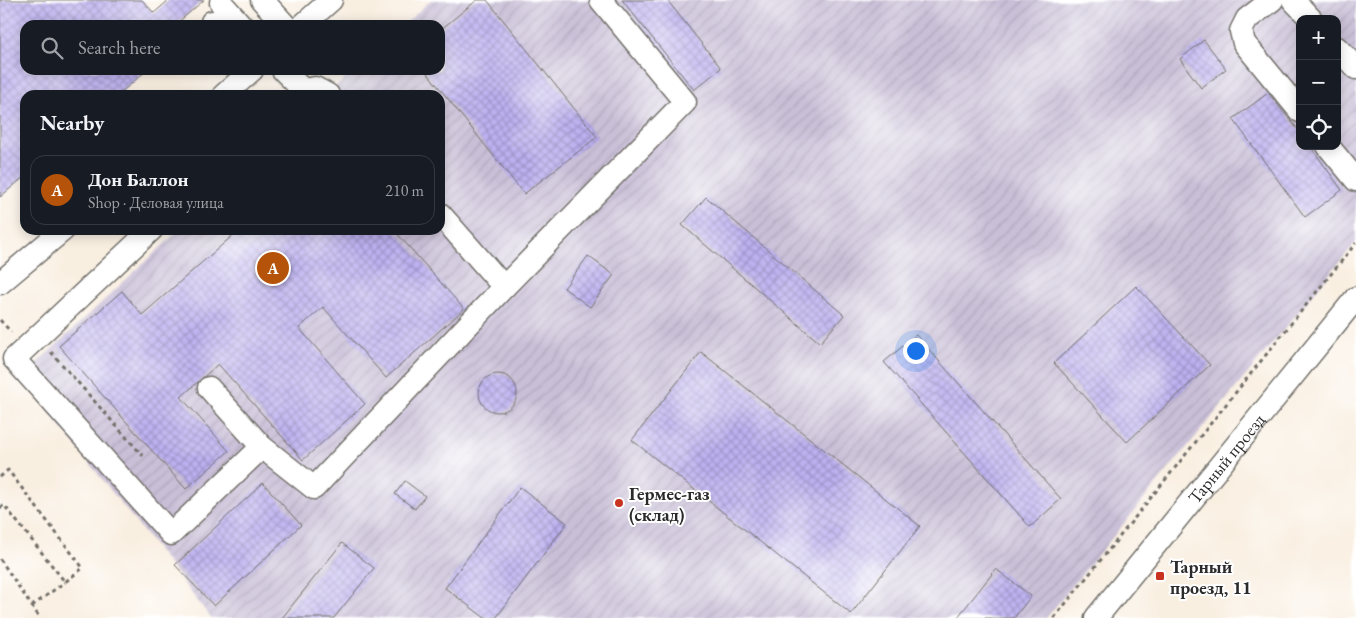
<!DOCTYPE html>
<meta charset="utf-8">
<style>
:root{--surface:#171b24;--page:#20242c;--text:#f1f3f6;--muted:#9ea1a6;--line:#363941;--accent:#b45309}
body{margin:0;font-family:"EB Garamond",serif;background:var(--page);color:var(--text)}
.controls{position:absolute;right:15px;top:15px;display:grid;overflow:hidden;border-radius:10px;box-shadow:0 2px 12px #0003}
.controls button{width:45px;height:45px;display:grid;place-items:center;padding:0;border:0;border-bottom:1px solid var(--line);background:var(--surface);color:var(--text);font:25px sans-serif}
.you{position:absolute;left:915px;top:350px;width:18px;height:18px;margin:-12px;border:4px solid #fff;border-radius:50%;background:#1a73e8;box-shadow:0 0 0 8px #1a73e833}
.badge{display:grid;place-items:center;width:32px;height:32px;border-radius:50%;background:var(--accent);color:#fff;font-size:16px;font-weight:700}
.pin{position:absolute;translate:-50% -50%;border:2px solid #fff;box-shadow:0 1px 5px #0006}
.list{margin:0;padding:0;list-style:none}
h2{display:flex;justify-content:space-between;align-items:center;height:65px;margin:0;padding:0 20px;font-size:21px}
h2 small{font-size:16px;font-weight:400;color:var(--muted)}
.list li{display:grid;grid-template-columns:32px 1fr auto;gap:15px;align-items:center;box-sizing:border-box;height:70px;margin:0 10px 10px;padding:0 10px;border:1px solid var(--line);border-radius:15px}
.list b{display:block;font-size:19px;white-space:nowrap}
.list p{margin:0;font-size:16px;white-space:nowrap;color:var(--muted)}
.list em{font-size:16px;font-style:normal;color:var(--muted)}
.icon{flex:none;width:28px;height:28px;fill:none;stroke:currentColor;stroke-width:2;stroke-linecap:round;stroke-linejoin:round}
.map{position:relative;flex:none;width:1356px;height:618px;overflow:hidden}
.search{position:absolute;background:var(--surface);box-shadow:0 2px 12px #0003;left:20px;top:20px;width:425px;height:55px;display:flex;align-items:center;gap:12px;box-sizing:border-box;padding:0 18px;border-radius:15px;color:var(--muted);font-size:19px}
.panel{position:absolute;background:var(--surface);box-shadow:0 2px 12px #0003;left:20px;top:90px;width:425px;height:145px;border-radius:15px}
.map>svg:first-child{display:block}
.industrial{fill:url(#industrial-furrows);fill-rule:evenodd}
.building{fill:url(#building-cross-hatch)}
.lines{fill:none;stroke-linecap:round;stroke-linejoin:round}
.minor-casing{stroke:#73706b;stroke-width:25}
.path{stroke:#73706b;stroke-width:3;stroke-dasharray:4 4;stroke-linecap:butt}
.minor{stroke:#fff;stroke-width:22}
.poi-dot{fill:#c8321e;stroke:#fff;stroke-width:2}
.labels{text-anchor:middle;dominant-baseline:central;stroke-width:4;stroke-linejoin:round;paint-order:stroke}
.street-label{font-size:18px;fill:#2b2b2b;stroke:#fff}
.poi-label{font-size:18px;font-weight:bold;fill:#2b2b2b;stroke:#fff;text-anchor:start}
</style>
<div class="map">
<svg width="1356" height="618" viewBox="0 0 1356 618">
<defs>
<pattern id="industrial-furrows" width="10" height="10" patternUnits="userSpaceOnUse" patternTransform="scale(1.25)"><rect width="10" height="10" fill="#c9bfd7"/><path d="M-1 1l2-2M0 10L10 0M9 11l2-2" fill="none" stroke="#ada4b9"/></pattern>
<pattern id="building-cross-hatch" width="8" height="8" patternUnits="userSpaceOnUse" patternTransform="scale(1.25)"><rect width="8" height="8" fill="#bdb1f0"/><path d="M0 0l8 8M0 8l8-8" fill="none" stroke="#9a90c3"/></pattern>
</defs>
<rect width="100%" height="100%" fill="#fff"/>
<filter id="ink" filterUnits="userSpaceOnUse"><feTurbulence type="fractalNoise" baseFrequency=".02" numOctaves="2"/><feDisplacementMap in="SourceGraphic" scale="10" xChannelSelector="R" yChannelSelector="G"/><feConvolveMatrix kernelMatrix="1 2 1 2 8 2 1 2 1" color-interpolation-filters="sRGB"/></filter>
<filter id="wash" filterUnits="userSpaceOnUse"><feTurbulence type="fractalNoise" baseFrequency=".0096" numOctaves="4" result="noise"/><feDisplacementMap in="SourceGraphic" scale="20" xChannelSelector="R" yChannelSelector="G"/><feGaussianBlur stdDeviation="1.12" result="paint"/><feColorMatrix in="noise" values="0 0 0 0 0 0 0 0 0 0 0 0 0 0 0 0 0 1.4 0 .05"/><feComposite in="paint" operator="in"/></filter>
<g filter="url(#wash)">
<rect width="100%" height="100%" fill="#f9efe1"/>
<!-- industrial -->
<path class="industrial" d="M 431,0 L 1356,0 L 1356,242 L 1046,618 L 211,618 L 22,377 L 179,230 L 440,230 L 440,95 L 327,95 L 355,70 L 440,70 L 440,25 L 404,25 ZM 1300,19 L 1337,19 L 1337,146 L 1300,146 Z"/>
<g id="blocks">
<!-- building -->
<path class="building" d="M 0,0 L 142,0 L 154,13 L 169,0 L 204,0 L 175,25 L 25,25 L 25,70 L 147,70 L 118,95 L 25,95 L 25,176 L 0,197 Z
M 477,0 L 487,0 L 597,137 L 524,194 L 425,70 L 440,70 L 440,30 Z
M 622,0 L 667,0 L 721,68 L 694,90 Z
M 1204,40 L 1226,69 L 1201,88 L 1180,59 Z
M 1268,93 L 1300,132 L 1300,146 L 1310,146 L 1342,190 L 1305,217 L 1233,119 Z
M 706,197 L 844,315 L 820,343 L 682,225 Z
M 239,230 L 394,230 L 464,309 L 386,378 L 323,307 L 299,328 L 365,404 L 303,460 L 218,364 L 181,397 L 229,451 L 186,489 L 59,346 L 122,291 L 142,315 Z
M 588,256 L 614,275 L 590,307 L 564,288 Z
M 1136,286 L 1210,365 L 1127,442 L 1054,363 Z
M 916,335 L 1061,499 L 1030,527 L 884,362 Z
M 701,352 L 920,526 L 851,614 L 632,440 Z
M479 393a19 19 0 1 1 38 0a19 19 0 1 1-38 0Z
M 405,481 L 425,496 L 415,509 L 395,494 Z
M 263,483 L 301,525 L 214,606 L 175,565 Z
M 520,487 L 567,523 L 496,618 L 485,618 L 445,588 Z
M 342,543 L 374,568 L 334,618 L 282,618 Z
M 996,569 L 1031,596 L 1014,618 L 957,618 Z"/>
</g>
</g>
<g filter="url(#ink)">
<use href="#blocks" fill-opacity="0" stroke="#73706b" stroke-width="1"/>
<g class="lines">
<!-- minor casing -->
<g class="minor-casing">
<g id="minor">
<path d="M 262,0 L 285,25"/>
<path d="M 1272,0 L 1247,19 L 1241,31 L 1244,43 L 1300,111"/>
<path d="M 1293,0 L 1311,19"/>
<path d="M 221,3 L 241,25"/>
<path d="M 212,22 L 214,25"/>
<path d="M 303,25 L 331,0"/>
<path d="M 1337,48 L 1356,68"/>
<path d="M 283,70 L 303,90"/>
<path d="M 224,95 L 252,70"/>
<path d="M 298,95 L 303,90 L 315,88 L 328,95"/>
<path d="M 1328,146 L 1356,180"/>
<path d="M 151,230 L 14,359 L 171,534 L 262,447 L 314,488 L 504,287 L 440,214"/>
<path d="M 0,283 L 63,230"/>
<path d="M 504,287 L 685,102 L 601,0"/>
<path d="M 209,388 L 262,447"/>
<path id="s1" d="M 1096,618 L 1356,298"/>
</g>
</g>
<!-- path -->
<path class="path" d="M 0,320 L 11,332
M 51,352 L 143,456
M 0,477 L 8,470 L 83,568 L 65,582 L 4,505 L 0,508
M 0,559 L 40,618
M 32,606 L 65,582
M 1054,618 L 1356,243"/>
<!-- minor -->
<use href="#minor" class="minor"/>
</g>
</g>
<!-- markers -->
<g class="poi-dot">
<circle cx="619" cy="503" r="5"/>
<rect x="1155" y="571" width="10" height="10" rx="2.5"/>
</g>
<g class="labels">
<!-- street labels -->
<g class="street-label">
<text stroke="none"><textPath href="#s1" startOffset="206">Тарный проезд</textPath></text>
</g>
<!-- poi labels -->
<g class="poi-label">
<text x="629" y="493">Гермес-газ<tspan x="629" dy="21">(склад)</tspan></text>
<text x="1170" y="566">Тарный<tspan x="1170" dy="21">проезд, 11</tspan></text>
</g>
</g>
</svg>
<div class="controls">
<button>+</button>
<button>−</button>
<button><svg class="icon" aria-label="locate" viewBox="0 0 24 24"><circle cx="12" cy="12" r="6"/><path d="M12 2v4M12 18v4M2 12h4M18 12h4"/></svg></button>
</div>
<div class="you"></div>
<div class="pin badge" style="left:273px;top:268px">A</div>
<div class="search"><svg class="icon" aria-label="search" viewBox="0 0 24 24"><circle cx="10" cy="10" r="6"/><path d="M15 15l6 6"/></svg>Search here</div>
<section class="panel">
<h2>Nearby<small></small></h2>
<ul class="list">
<li><span class="badge">A</span><div><b>Дон Баллон</b><p>Shop · Деловая улица</p></div><em>210 m</em></li>
</ul>
</section>
</div>
